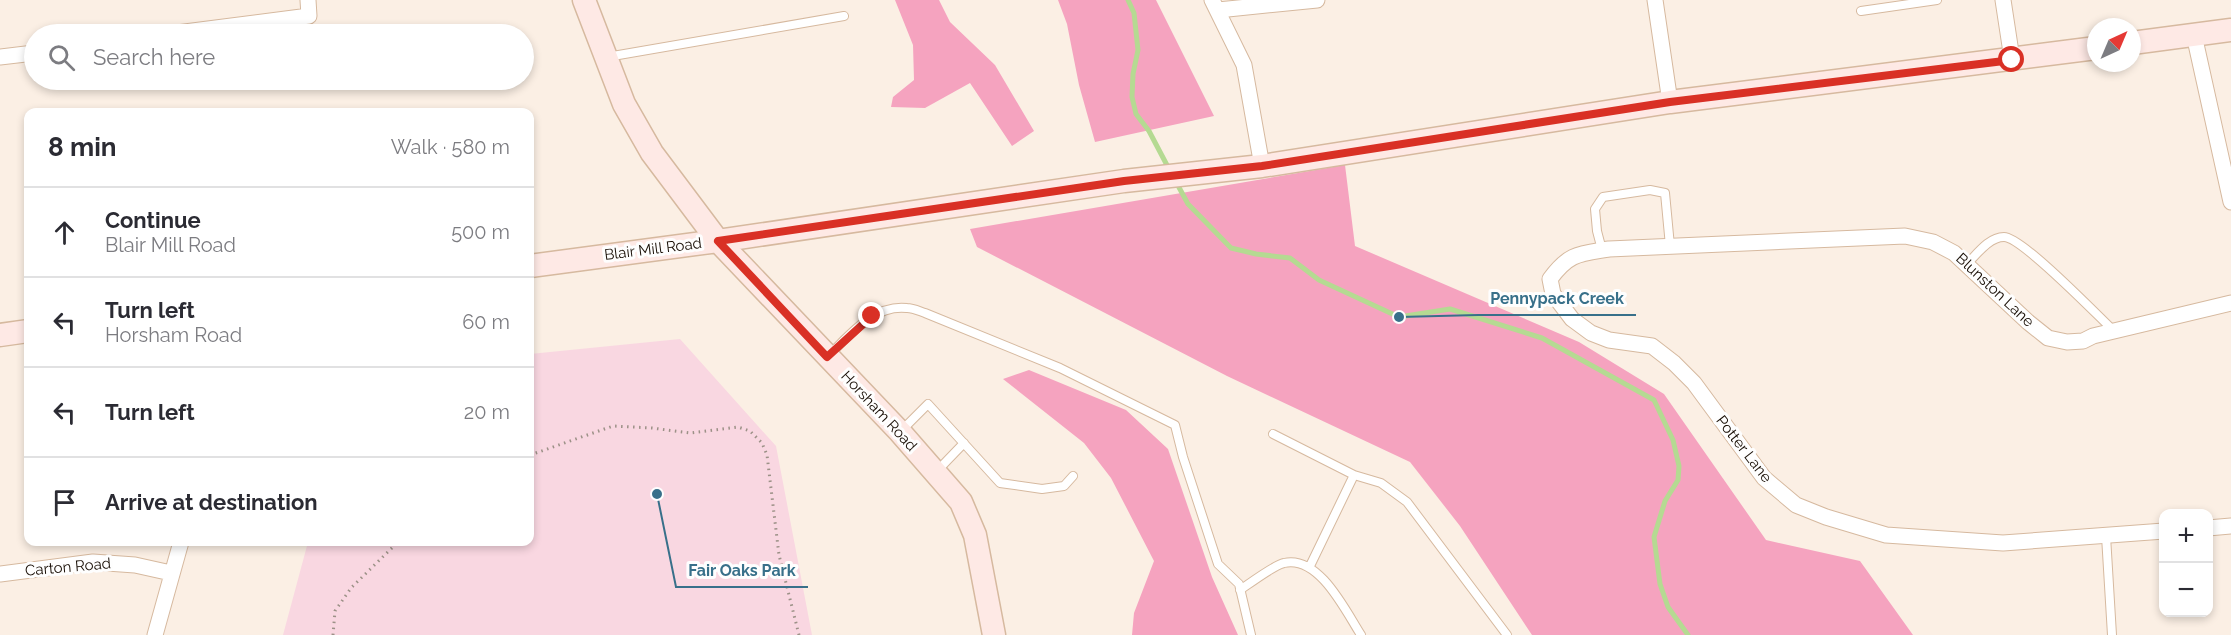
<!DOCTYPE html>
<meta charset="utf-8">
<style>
:root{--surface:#fff;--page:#f7f7f7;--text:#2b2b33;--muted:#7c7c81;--line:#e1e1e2}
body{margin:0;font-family:Raleway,sans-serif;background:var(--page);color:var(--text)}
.controls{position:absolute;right:18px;bottom:18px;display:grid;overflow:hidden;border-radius:12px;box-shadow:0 3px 9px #0003}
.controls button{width:54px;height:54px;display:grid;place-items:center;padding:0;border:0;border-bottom:2px solid var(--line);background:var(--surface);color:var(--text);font:30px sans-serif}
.compass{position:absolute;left:2087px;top:18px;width:54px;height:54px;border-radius:50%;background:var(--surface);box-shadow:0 3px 9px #0003;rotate:44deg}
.stop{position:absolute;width:18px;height:18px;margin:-14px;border:4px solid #d93025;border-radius:50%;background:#fff}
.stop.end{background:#d93025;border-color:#fff;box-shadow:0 2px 6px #0008}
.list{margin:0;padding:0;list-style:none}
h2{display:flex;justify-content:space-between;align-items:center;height:78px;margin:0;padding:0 24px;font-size:26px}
h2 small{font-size:20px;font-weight:400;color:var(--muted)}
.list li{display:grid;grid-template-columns:39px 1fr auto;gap:18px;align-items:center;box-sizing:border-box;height:90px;padding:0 24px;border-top:2px solid var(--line)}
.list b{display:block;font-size:22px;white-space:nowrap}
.list p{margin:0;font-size:20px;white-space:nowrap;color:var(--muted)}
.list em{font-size:20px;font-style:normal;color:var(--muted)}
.icon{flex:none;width:33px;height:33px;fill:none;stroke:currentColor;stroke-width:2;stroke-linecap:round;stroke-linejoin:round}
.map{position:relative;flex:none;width:2231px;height:635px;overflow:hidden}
.search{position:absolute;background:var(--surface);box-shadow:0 3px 9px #0003;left:24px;top:24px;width:510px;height:66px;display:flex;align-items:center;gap:15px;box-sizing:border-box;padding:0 21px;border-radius:33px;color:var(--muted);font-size:22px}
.panel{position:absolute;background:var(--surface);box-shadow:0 3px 9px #0003;left:24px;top:108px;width:510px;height:438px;border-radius:12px}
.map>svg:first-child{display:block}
.green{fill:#f9d7e1}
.forest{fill:#f5a3bf}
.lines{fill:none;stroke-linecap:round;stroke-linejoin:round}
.stream{stroke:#b5da92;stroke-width:5}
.lane-casing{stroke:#d6b99f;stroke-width:10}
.street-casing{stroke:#d6b99f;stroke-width:17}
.secondary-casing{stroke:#d6b99f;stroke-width:25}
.path{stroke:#9c9187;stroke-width:3;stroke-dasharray:1.5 4.5;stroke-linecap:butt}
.lane{stroke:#fff;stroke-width:8}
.street{stroke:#fff;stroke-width:15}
.secondary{stroke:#fee9e5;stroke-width:22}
.route{stroke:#d93025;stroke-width:8}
.labels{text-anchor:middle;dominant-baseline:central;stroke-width:6;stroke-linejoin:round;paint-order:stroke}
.street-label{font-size:15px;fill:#180e05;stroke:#fefefe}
.leader{fill:none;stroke:#38708a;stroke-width:2}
.callout-dot{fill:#38708a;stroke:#fefefe;stroke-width:2}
.callout-label{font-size:16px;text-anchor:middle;font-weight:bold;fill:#38708a;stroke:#fefefe;stroke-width:6;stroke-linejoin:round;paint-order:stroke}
</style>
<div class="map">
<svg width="2231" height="635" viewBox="0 0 2231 635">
<rect width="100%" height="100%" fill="#fbefe4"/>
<!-- green -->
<path class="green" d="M 680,339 L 776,446 L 812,635 L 283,635 L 308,542 L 530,542 L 530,354 Z"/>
<!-- forest -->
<path class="forest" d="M 895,0 L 939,0 L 950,22 L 995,65 L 1034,131 L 1012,146 L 970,83 L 925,108 L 891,107 L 893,97 L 914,80 L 913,45 Z
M 1058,0 L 1156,0 L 1214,116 L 1095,142 L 1079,85 L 1067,24 Z
M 1345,165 L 1355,246 L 1579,342 L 1664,394 L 1766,540 L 1860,561 L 1913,635 L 1532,635 L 1460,526 L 1410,462 L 1227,376 L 977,247 L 970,229 Z
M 1029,370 L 1126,410 L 1168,449 L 1212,577 L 1238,635 L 1132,635 L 1134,613 L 1154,561 L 1111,478 L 1084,443 L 1003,379 Z"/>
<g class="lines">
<!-- stream -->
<path class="stream" d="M 1128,0 L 1134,13 L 1138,50 L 1133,74 L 1132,97 L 1136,114 L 1149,131 L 1169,169
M 1175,180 L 1188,204 L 1231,248 L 1256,254 L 1290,258 L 1319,280 L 1399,317 L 1450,309 L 1542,338 L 1654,400 L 1673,440 L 1679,466 L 1678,480 L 1665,501 L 1654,537 L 1660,584 L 1668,607 L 1688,635"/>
<!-- lane casing -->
<g class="lane-casing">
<path id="lane" d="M 1861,11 L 1937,0
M 607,57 L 844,16
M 1602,250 L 1597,231 L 1595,209 L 1603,197 L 1650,190 L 1665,193 L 1670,246
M 1967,264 C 1977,254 1989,237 2004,237 C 2022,237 2097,315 2114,331
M 829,355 C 850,335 874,304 907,308 C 913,308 919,311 925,313 L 1060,368 L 1175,425 L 1183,457 L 1218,564 L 1239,584 L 1251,635
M 901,431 L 928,404 L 1000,483 L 1042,489 L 1064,486 L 1073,476
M 1273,434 L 1354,475 L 1381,483 L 1407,502 L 1507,635
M 937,471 L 964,443
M 2106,536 L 2112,635
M 1310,566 L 1354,475
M 1240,590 C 1249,584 1274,565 1284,563 C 1319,555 1345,610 1361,635"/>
</g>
<!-- street casing -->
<g class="street-casing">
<path id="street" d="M 1212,0 L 1244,65 L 1262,166
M 1655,0 L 1670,102
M 2003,0 L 2012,59
M 1218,10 L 1317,0
M 169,34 L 309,16 L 308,0
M 2194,35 L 2231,202
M 0,57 L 34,53
M 2208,528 L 2231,526
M 2164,531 L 2003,543 L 1886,535 L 1826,517 L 1796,505 L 1764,478 L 1694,383 L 1674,363 L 1652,346 L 1609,340 L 1591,333 L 1572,319 L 1553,294 L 1550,279 C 1569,253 1579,254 1609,249 L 1905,236 L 1933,242 L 1954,253 L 2028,322 L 2048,338 L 2067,342 L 2083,341 L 2093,336 L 2231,303
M 0,574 L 93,562 L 135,565 L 171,573
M 155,635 L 181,542"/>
</g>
<!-- secondary casing -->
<g class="secondary-casing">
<path id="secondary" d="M 584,0 L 624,104 L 652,153 L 718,241 L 900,432 L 961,502 L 975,535 L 994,635
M 2132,43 L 2231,30
M 530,266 L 718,241 L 1124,181 L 1262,166 L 1670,102 L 2096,48
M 0,335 L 28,331"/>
</g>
<!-- path -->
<path class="path" d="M 530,455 L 613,426 L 652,428 L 690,433 L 738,427 L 750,431 L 762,443 L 767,455 L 779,555 L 799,635
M 333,635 L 335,611 L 351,588 L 398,542"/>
<!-- lane -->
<use href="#lane" class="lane"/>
<!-- street -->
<use href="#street" class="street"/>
<!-- secondary -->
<use href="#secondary" class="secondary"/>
</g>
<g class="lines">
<!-- route -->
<path class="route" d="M 872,316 L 827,357 L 718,241 L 1124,181 L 1262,166 L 1670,102 L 2012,60"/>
</g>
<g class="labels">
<!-- street labels -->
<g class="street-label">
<text transform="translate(653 249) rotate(-7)">Blair Mill Road</text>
<text transform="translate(1995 290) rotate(43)">Blunston Lane</text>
<text transform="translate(879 411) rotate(47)">Horsham Road</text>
<text transform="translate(1744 449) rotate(52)">Potter Lane</text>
<text transform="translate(68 567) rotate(-5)">Carton Road</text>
</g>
</g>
<!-- callouts -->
<path class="leader" d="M1399 317L1478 315H1636M657 494L676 587H808"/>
<g class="callout-dot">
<circle cx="1399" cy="317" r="6"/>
<circle cx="657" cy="494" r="6"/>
</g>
<g class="callout-label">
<text x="1557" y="304">Pennypack Creek</text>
<text x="742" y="576">Fair Oaks Park</text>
</g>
</svg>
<div class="controls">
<button>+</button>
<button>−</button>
</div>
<svg class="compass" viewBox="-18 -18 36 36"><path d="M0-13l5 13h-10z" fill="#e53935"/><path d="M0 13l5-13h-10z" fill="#7c7c81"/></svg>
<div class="stop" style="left:2012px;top:60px"></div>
<div class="stop end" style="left:872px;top:316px"></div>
<div class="search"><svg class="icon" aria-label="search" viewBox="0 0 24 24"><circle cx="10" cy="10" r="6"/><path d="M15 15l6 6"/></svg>Search here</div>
<section class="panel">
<h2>8 min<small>Walk · 580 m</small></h2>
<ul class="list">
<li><svg class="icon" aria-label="ahead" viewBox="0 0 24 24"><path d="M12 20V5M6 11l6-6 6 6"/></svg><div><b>Continue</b><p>Blair Mill Road</p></div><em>500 m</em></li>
<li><svg class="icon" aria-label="left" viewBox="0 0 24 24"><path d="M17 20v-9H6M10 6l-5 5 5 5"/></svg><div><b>Turn left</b><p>Horsham Road</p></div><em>60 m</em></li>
<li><svg class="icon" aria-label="left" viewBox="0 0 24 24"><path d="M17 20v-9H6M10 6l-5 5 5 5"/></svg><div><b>Turn left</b></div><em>20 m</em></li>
<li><svg class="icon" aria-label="arrive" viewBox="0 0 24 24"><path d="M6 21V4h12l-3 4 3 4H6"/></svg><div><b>Arrive at destination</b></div></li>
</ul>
</section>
</div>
